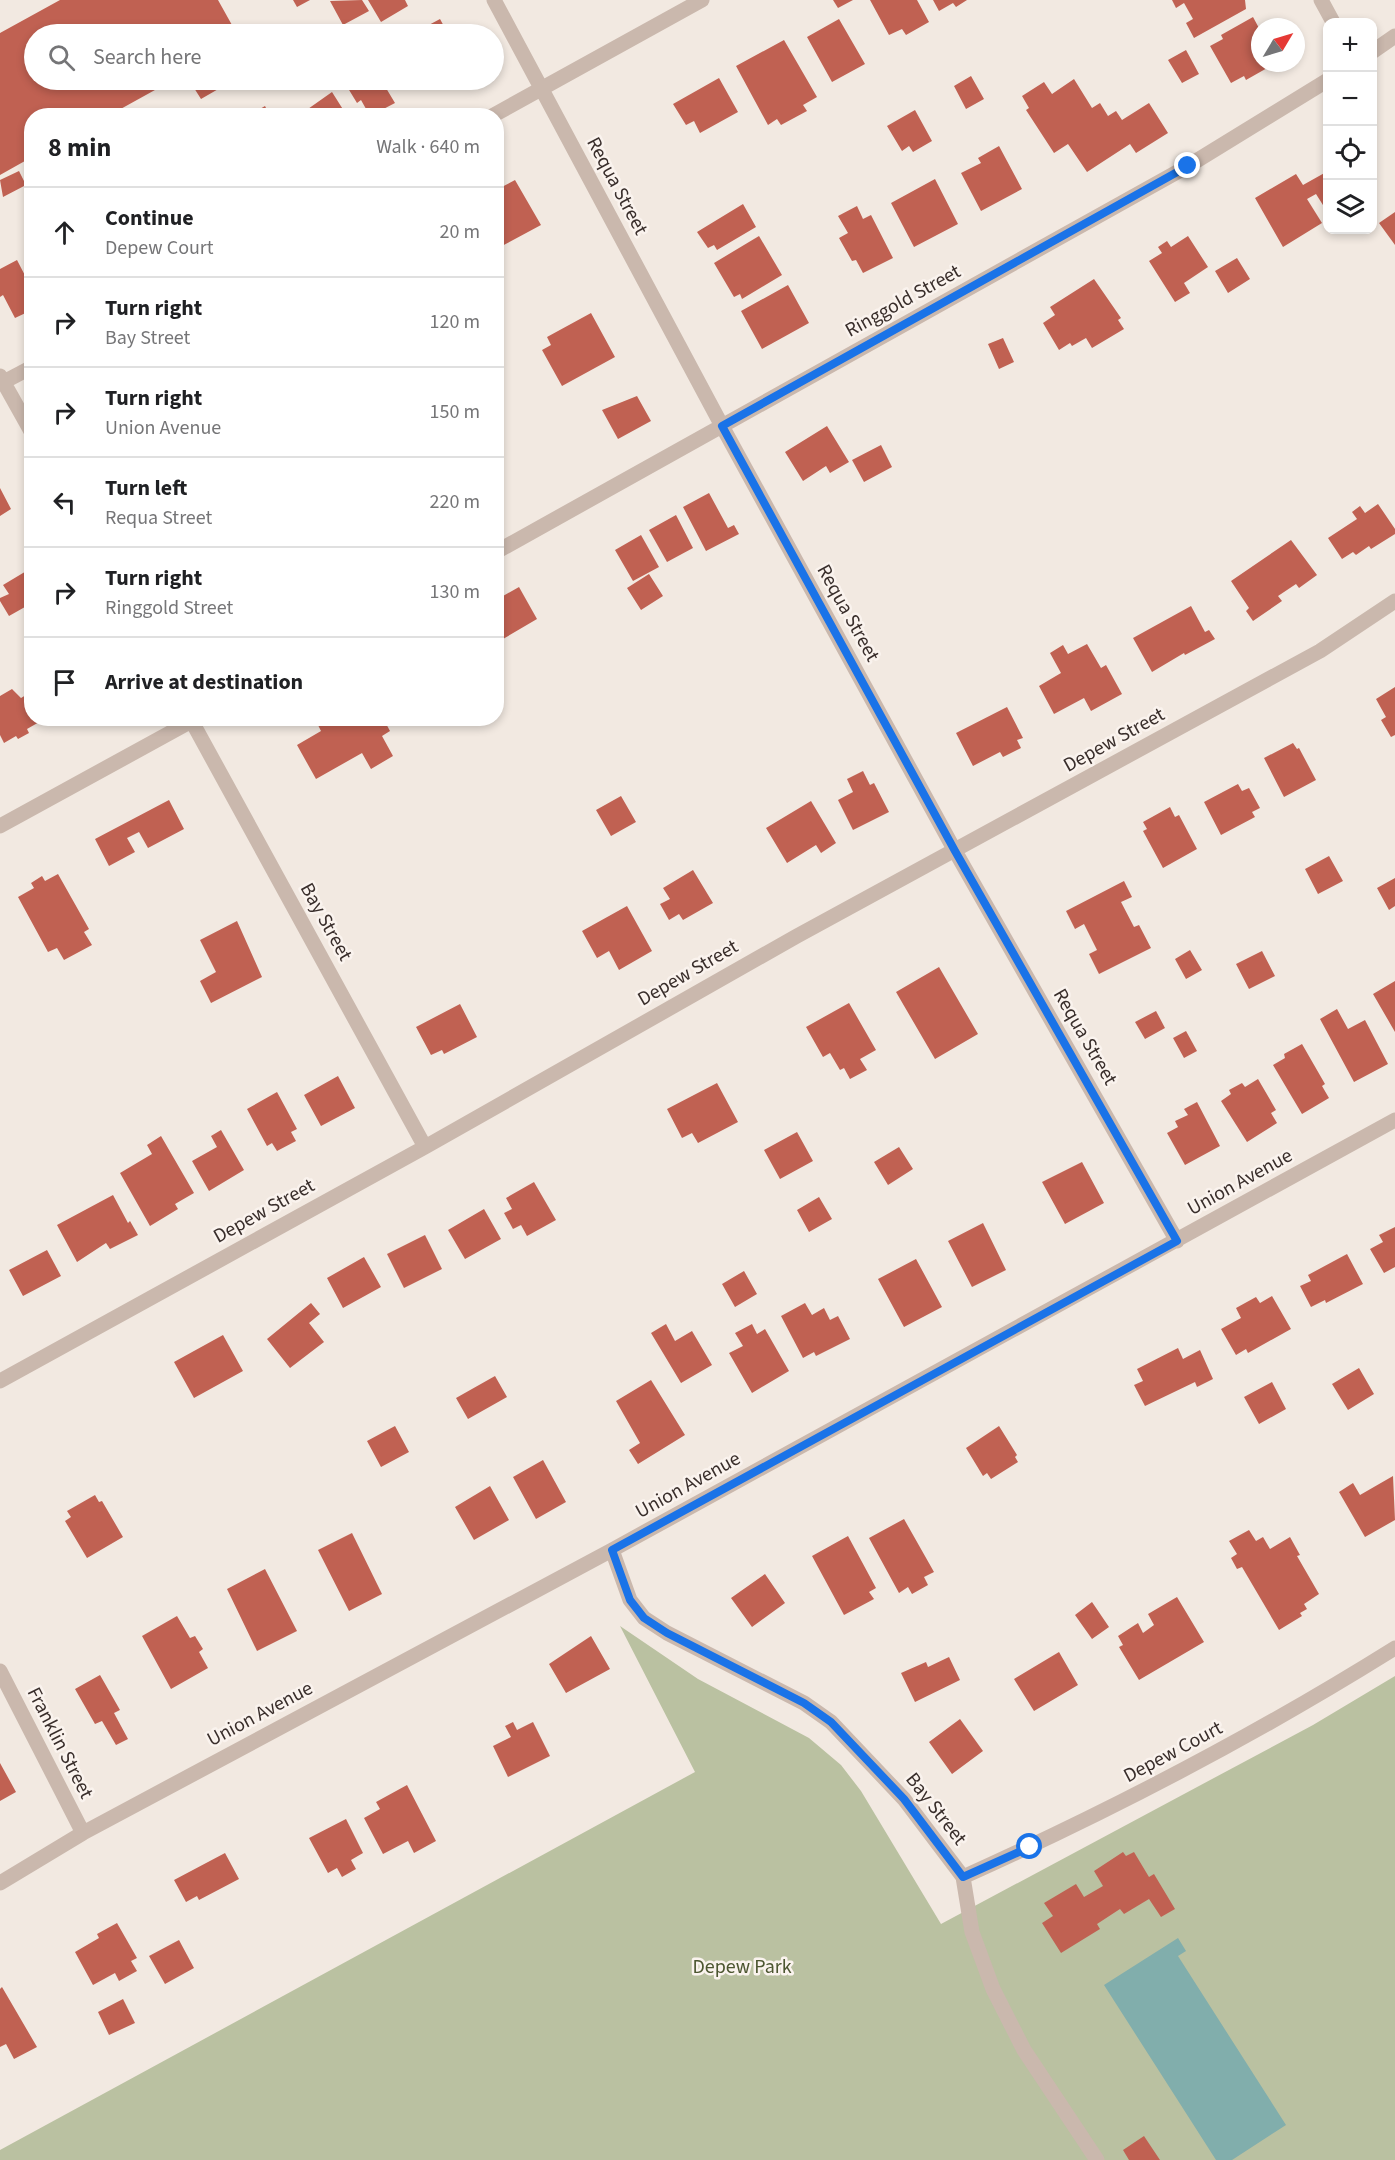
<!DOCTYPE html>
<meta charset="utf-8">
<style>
:root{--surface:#fff;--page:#f2f2f2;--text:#202124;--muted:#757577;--line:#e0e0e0}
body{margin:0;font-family:"Source Sans 3",sans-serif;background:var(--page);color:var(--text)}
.controls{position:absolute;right:18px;top:18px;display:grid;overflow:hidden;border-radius:12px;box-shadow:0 3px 9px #0003}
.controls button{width:54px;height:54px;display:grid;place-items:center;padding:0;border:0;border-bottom:2px solid var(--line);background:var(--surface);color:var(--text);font:30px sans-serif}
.compass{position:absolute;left:1251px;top:18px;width:54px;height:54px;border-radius:50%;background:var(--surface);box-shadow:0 3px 9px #0003;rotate:52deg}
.stop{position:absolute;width:18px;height:18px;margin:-14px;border:4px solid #1a73e8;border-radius:50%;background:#fff}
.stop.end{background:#1a73e8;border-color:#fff;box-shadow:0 2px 6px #0008}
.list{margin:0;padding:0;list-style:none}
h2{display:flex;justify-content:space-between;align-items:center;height:78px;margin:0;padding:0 24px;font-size:26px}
h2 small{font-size:20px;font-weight:400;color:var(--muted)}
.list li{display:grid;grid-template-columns:39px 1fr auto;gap:18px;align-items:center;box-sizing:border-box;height:90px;padding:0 24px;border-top:2px solid var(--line)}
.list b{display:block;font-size:22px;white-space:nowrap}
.list p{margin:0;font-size:20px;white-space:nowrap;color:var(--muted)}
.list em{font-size:20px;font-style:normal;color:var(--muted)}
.icon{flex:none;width:33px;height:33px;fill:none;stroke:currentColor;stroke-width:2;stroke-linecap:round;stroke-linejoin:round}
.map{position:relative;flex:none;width:1395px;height:2160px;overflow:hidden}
.search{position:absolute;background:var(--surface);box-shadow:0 3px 9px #0003;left:24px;top:24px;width:480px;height:66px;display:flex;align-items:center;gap:15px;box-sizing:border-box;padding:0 21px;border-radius:33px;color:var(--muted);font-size:22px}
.panel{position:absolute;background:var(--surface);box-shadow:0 3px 9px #0003;left:24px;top:108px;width:480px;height:618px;border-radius:24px}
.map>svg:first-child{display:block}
.green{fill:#bac1a1}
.water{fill:#81aeac}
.building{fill:#c06152}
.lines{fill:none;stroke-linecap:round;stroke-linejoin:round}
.minor{stroke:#cab8ad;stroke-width:15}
.route{stroke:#1a73e8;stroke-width:8}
.labels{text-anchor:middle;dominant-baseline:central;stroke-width:5;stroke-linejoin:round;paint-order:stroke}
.street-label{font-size:20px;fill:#392e2b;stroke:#faf3ee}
.park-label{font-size:20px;fill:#4c5630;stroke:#faf3ee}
</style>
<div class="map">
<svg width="1395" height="2160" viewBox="0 0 1395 2160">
<rect width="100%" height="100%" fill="#f2e9e1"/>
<!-- green -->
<path class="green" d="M 620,1626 L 698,1679 L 809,1738 L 841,1765 L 861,1791 L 941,1924 L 1313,1725 L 1395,1676 L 1395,2160 L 0,2160 L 0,2150 L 695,1772 Z"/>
<!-- water -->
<path class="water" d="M 1178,1938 L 1186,1951 L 1178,1956 L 1286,2125 L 1232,2160 L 1216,2160 L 1104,1985 Z"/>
<!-- building -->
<path class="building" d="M 60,0 L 218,0 L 237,34 L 34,34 L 34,80 L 173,80 L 108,116 L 32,116 L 32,157 L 0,175 L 0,33 Z
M 293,0 L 310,0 L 297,7 Z
M 362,0 L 369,11 L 343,25 L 330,1 Z
M 368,0 L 405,0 L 408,6 L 381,22 Z
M 833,0 L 853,0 L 838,8 Z
M 870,0 L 917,0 L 929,22 L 906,35 L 902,29 L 889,35 Z
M 933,0 L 967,0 L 956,7 L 953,3 L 939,11 Z
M 1172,0 L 1245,0 L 1246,9 L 1194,38 L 1186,23 L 1193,19 L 1184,3 L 1176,8 Z
M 1253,17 L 1260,30 L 1260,63 L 1276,63 L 1246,80 L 1244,76 L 1231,83 L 1210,46 L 1223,39 L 1221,35 Z
M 440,19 L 446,30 L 450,28 L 454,34 L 412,34 Z
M 839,19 L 865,64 L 832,82 L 807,37 Z
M 784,40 L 817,97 L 803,105 L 807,111 L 781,125 L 777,119 L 768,125 L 736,66 Z
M 1186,50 L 1199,74 L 1182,83 L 1168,60 Z
M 971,76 L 984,99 L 966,109 L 954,86 Z
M 719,78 L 738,112 L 700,133 L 694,121 L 686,125 L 673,104 Z
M 1074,79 L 1092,108 L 1100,103 L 1108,116 L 1116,111 L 1122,120 L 1149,103 L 1168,133 L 1136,153 L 1130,144 L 1087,172 L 1068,144 L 1054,153 L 1026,110 L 1029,108 L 1022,96 L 1044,82 L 1052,94 Z
M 189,80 L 224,80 L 227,84 L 201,99 Z
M 343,80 L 391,80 L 394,84 L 386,88 L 395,103 L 370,116 L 361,100 L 357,103 Z
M 422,80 L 441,80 L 427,88 Z
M 332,92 L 344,111 L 349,108 L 354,116 L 298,116 Z
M 265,106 L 270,116 L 248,116 Z
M 915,110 L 932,141 L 913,152 L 909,146 L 902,151 L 887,126 Z
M 999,146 L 1022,189 L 981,211 L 961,173 L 981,163 L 978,158 Z
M 19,171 L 26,185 L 3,197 L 0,180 Z
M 1328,171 L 1328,213 L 1316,194 L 1307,199 L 1322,223 L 1283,247 L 1255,198 L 1296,174 L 1303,185 Z
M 935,179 L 958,224 L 914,247 L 891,203 Z
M 515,180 L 541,225 L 500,247 L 496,241 L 496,231 L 500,229 L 496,223 L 496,190 Z
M 743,204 L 756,227 L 717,250 L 714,245 L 708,248 L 697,232 Z
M 857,206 L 863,219 L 871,215 L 893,258 L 863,273 L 856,260 L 852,261 L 839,238 L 848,233 L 838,216 Z
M 1395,212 L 1395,245 L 1379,223 Z
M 759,236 L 782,275 L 742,299 L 740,294 L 734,297 L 714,263 Z
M 1188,236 L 1208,267 L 1184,283 L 1190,293 L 1175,302 L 1149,261 L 1162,253 L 1158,247 L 1167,241 L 1171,247 Z
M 1237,258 L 1250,279 L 1228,293 L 1215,271 Z
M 17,260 L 32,289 L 32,310 L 15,318 L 3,295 L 0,297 L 0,269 Z
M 1094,279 L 1121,318 L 1118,320 L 1124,329 L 1092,348 L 1086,338 L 1072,346 L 1070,343 L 1059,350 L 1043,323 L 1055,315 L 1050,307 Z
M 788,285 L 809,323 L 762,349 L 741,311 Z
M 591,313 L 615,357 L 562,386 L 542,350 L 551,345 L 547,337 Z
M 1003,338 L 1014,362 L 999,369 L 988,344 Z
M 637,396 L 651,421 L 618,439 L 602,410 Z
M 827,426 L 849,462 L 830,473 L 826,466 L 803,481 L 785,452 Z
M 881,445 L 892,467 L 864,482 L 852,460 Z
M 0,488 L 11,509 L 0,516 Z
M 709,493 L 728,528 L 734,525 L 739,534 L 706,551 L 683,507 Z
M 1378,504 L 1395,529 L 1395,534 L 1371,549 L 1369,546 L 1356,555 L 1353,552 L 1342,559 L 1328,538 L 1357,519 L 1352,512 L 1360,506 L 1365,513 Z
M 676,515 L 693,548 L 667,562 L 649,530 Z
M 641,535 L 659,567 L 633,581 L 615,550 Z
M 1291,540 L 1317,575 L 1299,588 L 1296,584 L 1278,596 L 1282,601 L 1253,621 L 1246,611 L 1249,608 L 1231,581 Z
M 28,570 L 32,576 L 32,603 L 9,616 L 0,601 L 0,598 L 9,594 L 3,585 Z
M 649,574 L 663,596 L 641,610 L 627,588 Z
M 519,587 L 537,619 L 503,639 L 496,628 L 496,600 Z
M 1191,606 L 1205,632 L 1209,630 L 1215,639 L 1185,655 L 1184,653 L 1152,672 L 1133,638 Z
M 32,634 L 32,652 L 24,638 Z
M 1087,644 L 1101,668 L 1106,665 L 1122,694 L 1091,711 L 1084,698 L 1054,714 L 1039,686 L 1061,673 L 1050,653 L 1063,645 L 1068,654 Z
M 1395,687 L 1395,735 L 1391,737 L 1381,720 L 1386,717 L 1376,699 Z
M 12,689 L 21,698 L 26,695 L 32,705 L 32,718 L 41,721 L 27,729 L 29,733 L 18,739 L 16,736 L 4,743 L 0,735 L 0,696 Z
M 1007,707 L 1023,738 L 1017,740 L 1021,748 L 1003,757 L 1000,752 L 973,766 L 956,733 Z
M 330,718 L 383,718 L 390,731 L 382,736 L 393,756 L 371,769 L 362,753 L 316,779 L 297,745 L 321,731 L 318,725 Z
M 1293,743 L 1297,749 L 1299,748 L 1316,780 L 1284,797 L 1264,758 Z
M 863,771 L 870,785 L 874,783 L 889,812 L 853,830 L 838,800 L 853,792 L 847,779 Z
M 1238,784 L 1242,791 L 1249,788 L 1260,808 L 1252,812 L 1255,817 L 1221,835 L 1204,802 Z
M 621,796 L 636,822 L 611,836 L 596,810 Z
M 169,800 L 184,829 L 148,848 L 139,832 L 127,838 L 135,852 L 109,866 L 95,839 Z
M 811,801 L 836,843 L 821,853 L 816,845 L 787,863 L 766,828 Z
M 1170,807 L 1175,817 L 1179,815 L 1197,849 L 1163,868 L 1143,831 L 1147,829 L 1143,822 Z
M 1329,856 L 1343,881 L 1318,894 L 1305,869 Z
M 693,870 L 713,903 L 683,920 L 679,914 L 669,920 L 660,904 L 670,899 L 663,888 Z
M 58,874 L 89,929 L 84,932 L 92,945 L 64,960 L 57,948 L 48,952 L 18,897 L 34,888 L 31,883 L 42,876 L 45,881 Z
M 1395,878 L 1395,906 L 1389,910 L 1377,888 Z
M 1124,881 L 1132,897 L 1121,902 L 1134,927 L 1139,925 L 1151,948 L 1099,974 L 1089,954 L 1097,950 L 1084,924 L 1075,929 L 1066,911 Z
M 627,906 L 652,951 L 619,970 L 609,951 L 597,958 L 582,931 Z
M 237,921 L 262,977 L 211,1003 L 200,981 L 216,972 L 200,940 Z
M 1190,950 L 1202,970 L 1186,979 L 1175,959 Z
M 1262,951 L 1275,976 L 1249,989 L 1236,964 Z
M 939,967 L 978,1034 L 935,1059 L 896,992 Z
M 1395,981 L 1395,1032 L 1373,994 Z
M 849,1003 L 876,1050 L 860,1059 L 867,1070 L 850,1079 L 844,1068 L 840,1070 L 830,1053 L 823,1057 L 806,1027 Z
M 460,1004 L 477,1037 L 444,1054 L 442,1050 L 431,1055 L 416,1027 Z
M 1337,1009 L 1348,1029 L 1365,1020 L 1388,1064 L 1354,1082 L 1320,1019 Z
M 1156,1011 L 1165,1028 L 1145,1039 L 1135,1022 Z
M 1186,1031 L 1197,1051 L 1184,1058 L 1173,1038 Z
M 1302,1044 L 1325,1084 L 1322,1086 L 1329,1098 L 1302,1114 L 1273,1065 L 1285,1058 L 1284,1054 Z
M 338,1076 L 355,1108 L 321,1126 L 304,1095 Z
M 1258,1079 L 1276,1110 L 1271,1113 L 1277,1123 L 1247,1142 L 1221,1101 L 1231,1094 L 1229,1090 L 1242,1083 L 1245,1087 Z
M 717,1083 L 738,1122 L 698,1143 L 692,1133 L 682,1138 L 667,1109 Z
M 277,1092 L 297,1129 L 291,1132 L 296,1141 L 277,1151 L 272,1143 L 267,1146 L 247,1109 Z
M 1197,1102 L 1220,1146 L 1185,1165 L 1167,1133 L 1178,1127 L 1175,1121 L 1188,1115 L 1184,1109 Z
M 221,1130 L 244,1170 L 209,1191 L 192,1161 L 217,1147 L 211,1136 Z
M 797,1132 L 813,1161 L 780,1179 L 764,1150 Z
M 161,1136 L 194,1193 L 175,1204 L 178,1209 L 150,1226 L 120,1173 L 152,1154 L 147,1145 Z
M 899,1147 L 913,1169 L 888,1185 L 874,1162 Z
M 1082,1162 L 1104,1203 L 1065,1224 L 1042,1182 Z
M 534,1182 L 556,1220 L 527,1236 L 521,1225 L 513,1229 L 504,1213 L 512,1209 L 506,1198 Z
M 113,1195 L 128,1223 L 130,1221 L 138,1235 L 110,1249 L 106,1243 L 77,1262 L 57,1225 Z
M 819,1197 L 832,1219 L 809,1232 L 797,1210 Z
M 484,1209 L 501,1239 L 465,1259 L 448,1230 Z
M 983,1223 L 1006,1270 L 972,1287 L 948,1241 Z
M 1395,1227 L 1395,1267 L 1384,1273 L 1370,1249 L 1383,1242 L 1379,1235 Z
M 425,1235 L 442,1269 L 404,1288 L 387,1254 Z
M 47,1250 L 61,1276 L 23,1296 L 9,1270 Z
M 1347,1254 L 1363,1284 L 1326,1303 L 1325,1300 L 1311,1307 L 1300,1286 L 1311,1281 L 1308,1275 Z
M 364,1257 L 381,1287 L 343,1308 L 327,1278 Z
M 916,1259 L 942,1307 L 904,1327 L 878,1279 Z
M 744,1271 L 757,1294 L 735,1307 L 722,1284 Z
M 1272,1296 L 1291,1329 L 1248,1353 L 1246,1349 L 1236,1355 L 1221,1329 L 1241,1318 L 1236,1308 L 1256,1297 L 1260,1303 Z
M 311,1303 L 320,1314 L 309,1323 L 324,1342 L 290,1368 L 267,1339 Z
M 805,1303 L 812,1315 L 824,1308 L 830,1320 L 838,1316 L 850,1339 L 816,1356 L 814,1352 L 803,1358 L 781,1316 Z
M 666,1324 L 675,1341 L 692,1331 L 712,1365 L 681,1383 L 651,1333 Z
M 752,1324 L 757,1334 L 765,1329 L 789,1371 L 752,1393 L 729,1353 L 743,1346 L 735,1333 Z
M 223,1335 L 243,1371 L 194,1398 L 174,1362 Z
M 1178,1348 L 1183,1359 L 1200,1350 L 1213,1379 L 1197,1387 L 1195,1382 L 1145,1406 L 1134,1385 L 1143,1381 L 1137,1369 Z
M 1359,1368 L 1374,1394 L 1348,1410 L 1332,1384 Z
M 495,1376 L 507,1397 L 468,1419 L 456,1398 Z
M 651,1380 L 685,1435 L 638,1464 L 629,1450 L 640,1443 L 616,1401 Z
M 1272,1382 L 1286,1409 L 1259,1424 L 1244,1397 Z
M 395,1426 L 409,1452 L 381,1467 L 367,1441 Z
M 999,1426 L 1017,1455 L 1015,1457 L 1018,1462 L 991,1479 L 987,1473 L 983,1476 L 966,1448 Z
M 543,1460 L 566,1502 L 536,1519 L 513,1477 Z
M 1393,1476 L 1395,1520 L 1365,1537 L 1339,1492 L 1353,1483 L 1360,1495 Z
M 490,1486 L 509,1520 L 474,1540 L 455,1507 Z
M 95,1495 L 99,1502 L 102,1501 L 123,1537 L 87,1558 L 65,1521 L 71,1517 L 67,1511 Z
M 904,1519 L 934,1572 L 924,1577 L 928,1585 L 912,1594 L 908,1587 L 899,1593 L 869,1538 Z
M 1249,1530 L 1256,1541 L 1263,1537 L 1270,1549 L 1290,1537 L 1300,1555 L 1297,1556 L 1319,1594 L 1304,1604 L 1307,1609 L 1300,1613 L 1302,1616 L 1279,1630 L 1242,1567 L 1237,1569 L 1231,1558 L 1237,1554 L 1229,1541 Z
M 352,1533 L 382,1594 L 349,1611 L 318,1550 Z
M 848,1536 L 876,1588 L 869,1592 L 874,1599 L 844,1615 L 812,1556 Z
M 265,1569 L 297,1631 L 257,1651 L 227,1589 Z
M 765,1574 L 785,1603 L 752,1627 L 731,1598 Z
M 1177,1597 L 1204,1642 L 1139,1680 L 1119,1647 L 1123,1645 L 1118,1636 L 1138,1623 L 1143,1633 L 1154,1625 L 1148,1614 Z
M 1092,1602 L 1109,1627 L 1092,1639 L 1075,1615 Z
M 177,1616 L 190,1638 L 195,1636 L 203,1649 L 199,1652 L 208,1668 L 171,1689 L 142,1636 Z
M 591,1636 L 610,1669 L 566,1693 L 549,1664 Z
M 1059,1652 L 1078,1685 L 1034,1711 L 1014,1679 Z
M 949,1657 L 960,1680 L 915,1702 L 901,1673 L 926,1662 L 928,1667 Z
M 100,1675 L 120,1710 L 114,1713 L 128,1739 L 116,1745 L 102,1721 L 95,1724 L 75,1689 Z
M 960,1719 L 983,1751 L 952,1774 L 929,1742 Z
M 513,1722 L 517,1730 L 533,1722 L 550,1756 L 508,1777 L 493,1746 L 511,1737 L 505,1726 Z
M 0,1763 L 16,1792 L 0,1801 Z
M 407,1785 L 436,1841 L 414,1853 L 408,1841 L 383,1854 L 364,1818 L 380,1809 L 376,1802 Z
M 346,1819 L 363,1853 L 351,1860 L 356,1869 L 342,1877 L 337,1868 L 328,1873 L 309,1838 Z
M 1123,1852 L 1126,1856 L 1134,1852 L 1149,1877 L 1154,1874 L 1175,1909 L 1161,1917 L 1149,1899 L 1124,1914 L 1120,1909 L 1097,1924 L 1100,1929 L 1061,1953 L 1042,1923 L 1053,1916 L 1044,1903 L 1076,1884 L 1084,1897 L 1103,1886 L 1094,1871 Z
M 225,1853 L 239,1879 L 199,1900 L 197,1896 L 186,1902 L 174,1880 Z
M 117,1923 L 137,1958 L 131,1961 L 137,1971 L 119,1981 L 115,1973 L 93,1985 L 75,1952 L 99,1938 L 97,1934 Z
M 179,1940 L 194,1968 L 165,1984 L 149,1956 Z
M 2,1987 L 37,2047 L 14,2059 L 6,2044 L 0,2047 L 0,1989 Z
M 123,1999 L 135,2023 L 109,2035 L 98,2012 Z
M 1144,2136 L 1160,2160 L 1129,2160 L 1123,2150 Z"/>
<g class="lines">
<!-- minor -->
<path class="minor" d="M 494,0 L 722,426 L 955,851 L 1177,1241
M 1321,0 L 1333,22
M 1372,52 L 1395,36
M 492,116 L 702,0
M 0,376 L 32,433
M 0,384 L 32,367
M 496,552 L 1188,166 L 1328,80
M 190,718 L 425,1147
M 0,826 L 197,718
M 0,1381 L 425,1147 L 797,936 L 1320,651 L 1395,601
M 612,1550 L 630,1600 L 644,1618 L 667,1633 L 804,1703 L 831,1722 L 904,1799 L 963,1877 L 972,1932 L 993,1989 L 1024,2050 L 1097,2160
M 0,1671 L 83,1833
M 963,1877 C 1112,1810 1256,1735 1395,1648
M 0,1883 L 83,1833 L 612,1550 L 1395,1120"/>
</g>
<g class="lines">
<!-- route -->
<path class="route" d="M 1030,1847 L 963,1877 L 904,1799 L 831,1722 L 804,1703 L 667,1633 L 644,1618 L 630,1600 L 612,1550 L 1177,1241 L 955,851 L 722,426 L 1188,166"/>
</g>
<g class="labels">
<!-- street labels -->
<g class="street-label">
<text transform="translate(617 186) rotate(62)">Requa Street</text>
<text transform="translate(903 301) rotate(-29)">Ringgold Street</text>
<text transform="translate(848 613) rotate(61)">Requa Street</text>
<text transform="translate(1114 740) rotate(-29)">Depew Street</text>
<text transform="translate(326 922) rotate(61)">Bay Street</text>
<text transform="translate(688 973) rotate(-30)">Depew Street</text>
<text transform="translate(1085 1037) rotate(60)">Requa Street</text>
<text transform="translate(1240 1182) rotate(-29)">Union Avenue</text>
<text transform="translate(264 1211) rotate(-29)">Depew Street</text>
<text transform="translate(688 1485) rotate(-29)">Union Avenue</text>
<text transform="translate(260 1714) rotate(-28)">Union Avenue</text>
<text transform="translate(60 1743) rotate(63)">Franklin Street</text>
<text transform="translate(1173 1752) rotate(-28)">Depew Court</text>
<text transform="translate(936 1809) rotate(52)">Bay Street</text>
</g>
<!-- park labels -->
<g class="park-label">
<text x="742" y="1967">Depew Park</text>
</g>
</g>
</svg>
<div class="controls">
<button>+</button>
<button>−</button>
<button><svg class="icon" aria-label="locate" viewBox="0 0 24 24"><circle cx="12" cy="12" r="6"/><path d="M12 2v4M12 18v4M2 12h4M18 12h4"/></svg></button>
<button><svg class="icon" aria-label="layers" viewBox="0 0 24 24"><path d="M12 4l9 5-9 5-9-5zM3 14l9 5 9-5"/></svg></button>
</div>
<svg class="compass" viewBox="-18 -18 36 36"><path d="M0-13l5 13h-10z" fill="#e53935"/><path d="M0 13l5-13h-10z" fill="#757577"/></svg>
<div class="stop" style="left:1030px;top:1847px"></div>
<div class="stop end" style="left:1188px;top:166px"></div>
<div class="search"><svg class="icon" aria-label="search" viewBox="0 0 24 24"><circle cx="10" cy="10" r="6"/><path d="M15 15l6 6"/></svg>Search here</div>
<section class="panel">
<h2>8 min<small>Walk · 640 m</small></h2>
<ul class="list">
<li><svg class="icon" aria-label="ahead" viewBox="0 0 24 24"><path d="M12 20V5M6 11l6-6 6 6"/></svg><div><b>Continue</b><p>Depew Court</p></div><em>20 m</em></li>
<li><svg class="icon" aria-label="right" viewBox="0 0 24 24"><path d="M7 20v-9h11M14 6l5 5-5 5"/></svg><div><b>Turn right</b><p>Bay Street</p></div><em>120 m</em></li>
<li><svg class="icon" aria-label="right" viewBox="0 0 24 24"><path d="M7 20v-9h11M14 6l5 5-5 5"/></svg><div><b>Turn right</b><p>Union Avenue</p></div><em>150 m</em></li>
<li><svg class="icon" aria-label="left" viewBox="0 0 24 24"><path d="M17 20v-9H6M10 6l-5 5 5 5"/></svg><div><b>Turn left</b><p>Requa Street</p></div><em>220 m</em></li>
<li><svg class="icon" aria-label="right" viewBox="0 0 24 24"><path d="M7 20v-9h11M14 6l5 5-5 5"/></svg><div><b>Turn right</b><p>Ringgold Street</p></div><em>130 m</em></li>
<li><svg class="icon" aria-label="arrive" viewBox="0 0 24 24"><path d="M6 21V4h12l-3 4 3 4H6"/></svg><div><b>Arrive at destination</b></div></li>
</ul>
</section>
</div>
